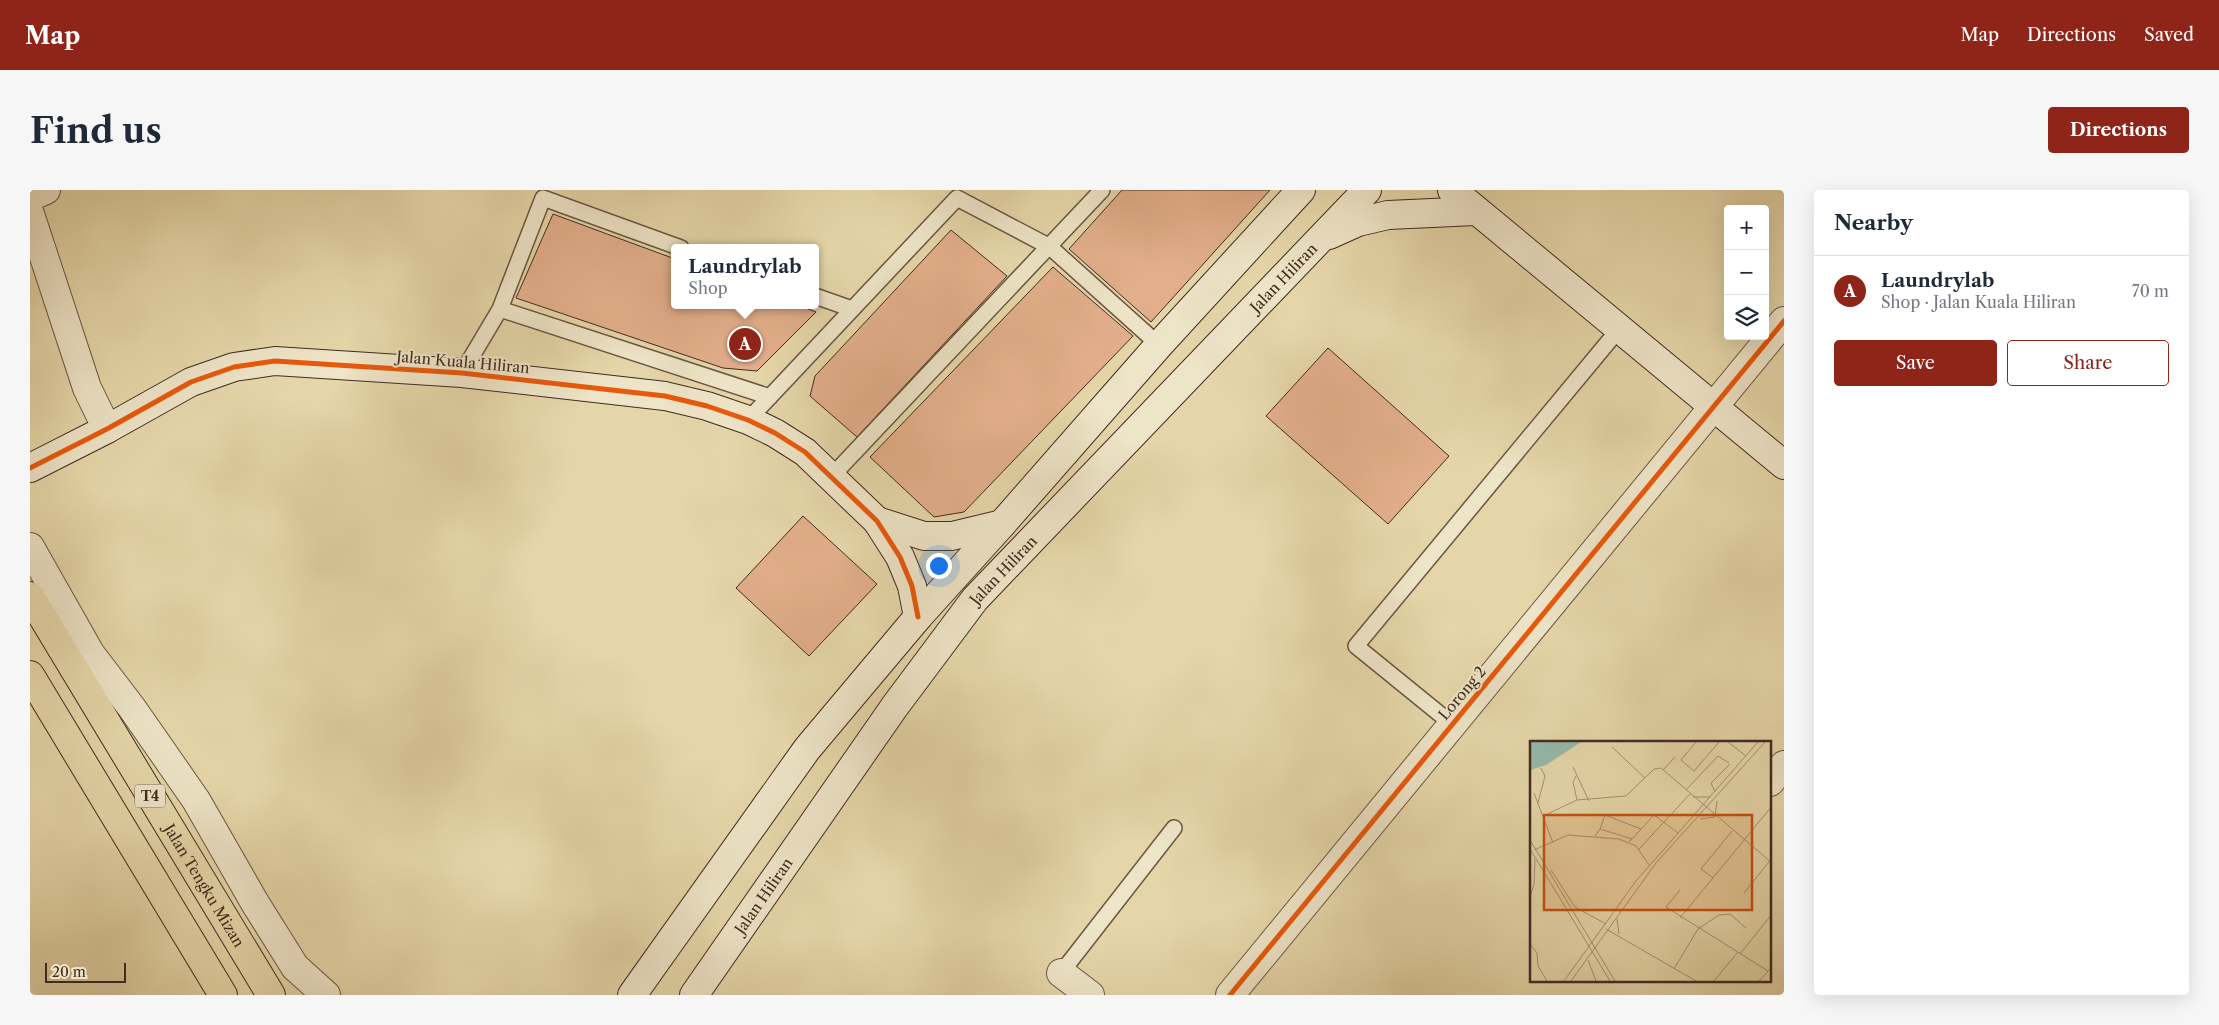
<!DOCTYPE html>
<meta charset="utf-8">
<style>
:root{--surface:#fff;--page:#f6f6f7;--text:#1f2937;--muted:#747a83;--line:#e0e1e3;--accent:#8f2418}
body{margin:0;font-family:"Libre Caslon Text",serif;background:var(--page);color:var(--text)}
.controls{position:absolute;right:15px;top:15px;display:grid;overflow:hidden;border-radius:5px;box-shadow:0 5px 20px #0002}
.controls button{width:45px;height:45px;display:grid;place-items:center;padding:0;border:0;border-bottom:1px solid var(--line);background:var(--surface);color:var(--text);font:25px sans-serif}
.scale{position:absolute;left:15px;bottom:12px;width:81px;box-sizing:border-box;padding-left:5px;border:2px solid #422b1f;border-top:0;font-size:14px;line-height:18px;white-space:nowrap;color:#422b1f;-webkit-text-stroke:4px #eee4c7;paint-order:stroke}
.you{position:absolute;left:908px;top:375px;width:18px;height:18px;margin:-12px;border:4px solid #fff;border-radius:50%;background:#1a73e8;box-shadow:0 0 0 8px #1a73e833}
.badge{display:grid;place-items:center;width:32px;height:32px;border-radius:50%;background:var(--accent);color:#fff;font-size:16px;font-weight:700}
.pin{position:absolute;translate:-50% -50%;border:2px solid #fff;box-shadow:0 1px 5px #0006}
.popup{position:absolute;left:641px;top:54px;width:148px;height:65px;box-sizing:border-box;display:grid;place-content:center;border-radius:5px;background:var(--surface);filter:drop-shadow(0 1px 4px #0005);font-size:16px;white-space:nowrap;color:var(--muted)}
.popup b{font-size:19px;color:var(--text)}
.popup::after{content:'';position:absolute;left:50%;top:100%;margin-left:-10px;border:10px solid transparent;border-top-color:var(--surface)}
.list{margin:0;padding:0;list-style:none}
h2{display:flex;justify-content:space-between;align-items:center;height:65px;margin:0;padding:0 20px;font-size:21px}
h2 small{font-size:16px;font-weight:400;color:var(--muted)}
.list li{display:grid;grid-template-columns:32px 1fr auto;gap:15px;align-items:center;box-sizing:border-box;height:70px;padding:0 20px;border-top:1px solid var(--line)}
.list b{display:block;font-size:19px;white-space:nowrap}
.list p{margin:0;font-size:16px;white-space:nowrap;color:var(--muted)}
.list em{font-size:16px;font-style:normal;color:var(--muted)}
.actions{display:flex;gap:10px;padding:15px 20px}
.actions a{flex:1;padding:11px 0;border:1px solid var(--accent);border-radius:5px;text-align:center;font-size:18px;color:var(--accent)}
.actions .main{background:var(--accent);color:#fff}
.icon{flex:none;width:28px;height:28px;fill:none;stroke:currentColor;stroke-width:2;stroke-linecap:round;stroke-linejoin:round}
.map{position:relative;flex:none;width:1754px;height:805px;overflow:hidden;border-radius:5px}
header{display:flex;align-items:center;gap:30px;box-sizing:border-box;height:70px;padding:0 25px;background:var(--accent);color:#fff}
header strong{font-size:24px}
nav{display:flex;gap:28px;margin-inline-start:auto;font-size:18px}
.intro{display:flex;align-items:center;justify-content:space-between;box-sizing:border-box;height:120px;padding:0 30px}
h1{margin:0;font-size:35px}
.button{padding:12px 22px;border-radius:5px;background:var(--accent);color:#fff;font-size:18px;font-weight:700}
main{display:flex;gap:30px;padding:0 30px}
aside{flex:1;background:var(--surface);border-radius:5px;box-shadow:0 5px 20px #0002}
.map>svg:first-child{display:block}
.building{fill:#e2ae8b;stroke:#422b1f}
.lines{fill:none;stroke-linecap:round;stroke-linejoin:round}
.lane-casing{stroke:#6b5642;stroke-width:18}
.street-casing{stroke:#6b5642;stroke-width:30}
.secondary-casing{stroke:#422b1f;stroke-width:30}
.highway-casing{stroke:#422b1f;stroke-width:30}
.lane{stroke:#eee4c7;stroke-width:15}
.street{stroke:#eee4c7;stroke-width:28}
.secondary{stroke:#eee4c7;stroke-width:28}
.highway{stroke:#e5d6a9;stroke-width:28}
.cycleway-casing{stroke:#eee4c7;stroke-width:8}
.cycleway{stroke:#e8590c;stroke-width:5}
.labels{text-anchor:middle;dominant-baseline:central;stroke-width:4;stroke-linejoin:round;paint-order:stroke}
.shield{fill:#eee4c7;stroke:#766251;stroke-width:1}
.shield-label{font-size:14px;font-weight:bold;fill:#422b1f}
.street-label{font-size:15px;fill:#422b1f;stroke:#eee4c7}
.inset-road{fill:none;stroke:#a49272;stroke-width:1}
.view{fill:#c75010;fill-opacity:0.15;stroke:#c75010;stroke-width:2.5}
.inset-edge{fill:none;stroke:#422b1f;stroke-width:2.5}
</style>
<header>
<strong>Map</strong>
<nav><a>Map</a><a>Directions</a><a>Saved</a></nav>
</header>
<div class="intro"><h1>Find us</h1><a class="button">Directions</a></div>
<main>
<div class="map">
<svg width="1754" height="805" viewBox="0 0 1754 805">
<rect width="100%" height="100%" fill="#e5d6a9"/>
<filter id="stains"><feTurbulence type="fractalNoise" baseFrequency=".004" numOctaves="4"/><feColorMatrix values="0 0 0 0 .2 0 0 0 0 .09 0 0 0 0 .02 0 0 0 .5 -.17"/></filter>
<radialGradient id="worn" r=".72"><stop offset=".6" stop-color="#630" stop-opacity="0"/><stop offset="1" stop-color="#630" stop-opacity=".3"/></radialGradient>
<!-- building -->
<path class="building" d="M 1092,0 L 1240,0 L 1121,132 L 1039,59 Z
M 523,24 L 645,69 L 645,115 L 768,115 L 786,122 L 727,181 L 693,178 L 486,108 Z
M 921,40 L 977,86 L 827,247 L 780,206 L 785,186 Z
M 1023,77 L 1103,146 L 934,322 L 904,327 L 840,267 Z
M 1298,158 L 1419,266 L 1358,334 L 1236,226 Z
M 773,326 L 847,394 L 779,466 L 706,398 Z"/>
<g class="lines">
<!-- lane casing -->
<g class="lane-casing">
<path id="lane" d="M 785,106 L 822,119
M 470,119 L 513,8 L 651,58
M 432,183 L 470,119 L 740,207
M 718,230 L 927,8 L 1020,57 L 1129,155
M 801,287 L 1072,0
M 1422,534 L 1326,456 L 1589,139
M 1031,783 L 1144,638"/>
</g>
<!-- street casing -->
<g class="street-casing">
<path id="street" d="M 0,7 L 16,0
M 0,24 L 57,198 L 77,239
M 0,357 L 60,463 L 102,518 L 166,610 L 225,713 L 265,777 L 296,805
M 1740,592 L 1754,575
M 1031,783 L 1060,805
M 1200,805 L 1754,131"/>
</g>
<!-- secondary casing -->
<g class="secondary-casing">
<g id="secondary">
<path d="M 1422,0 L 1754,275"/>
<path d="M 1299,45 L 1328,32 L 1358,25 L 1446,21"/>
<path d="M 0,278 L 77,239 L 161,192 L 204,177 L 245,171 L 432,183 L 635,206 L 677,216 L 718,230 L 745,243 L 775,262 L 847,331 L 870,367 L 882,396 L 888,427"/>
<path d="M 847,331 L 894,346 L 922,346 L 972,334"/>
<path d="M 602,805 L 777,559 L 888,427 L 972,334 L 1129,155 L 1271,0"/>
<path id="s1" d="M 664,805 L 865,516 L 945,409 L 1337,0"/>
</g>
</g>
<!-- highway casing -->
<g class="highway-casing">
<g id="highway">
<path id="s2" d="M 0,406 L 241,805"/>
<path d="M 0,485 L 193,805"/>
</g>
</g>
<!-- lane -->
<use href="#lane" class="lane"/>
<!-- street -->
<use href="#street" class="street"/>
<!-- secondary -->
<use href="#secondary" class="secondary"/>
<!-- highway -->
<use href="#highway" class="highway"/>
<!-- cycleway casing -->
<g class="cycleway-casing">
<path id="cycleway" d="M 0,278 L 77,239 L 161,192 L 204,177 L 245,171 L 432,183 L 635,206 L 677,216 L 718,230 L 745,243 L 775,262 L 847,331 L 870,367 L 882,396 L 888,427
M 1200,805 L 1754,131"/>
</g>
<!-- cycleway -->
<use href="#cycleway" class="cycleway"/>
</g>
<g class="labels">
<!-- shield labels -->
<rect class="shield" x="105" y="594.5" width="30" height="23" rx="4"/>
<g class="shield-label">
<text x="120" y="606">T4</text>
</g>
<!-- street labels -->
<g class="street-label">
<text stroke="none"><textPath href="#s1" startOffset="931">Jalan Hiliran</textPath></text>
<text transform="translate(433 172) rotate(5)">Jalan Kuala Hiliran</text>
<text stroke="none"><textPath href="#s1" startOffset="526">Jalan Hiliran</textPath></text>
<text transform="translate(1432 503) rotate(-50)">Lorong 2</text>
<text stroke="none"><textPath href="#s2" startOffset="338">Jalan Tengku Mizan</textPath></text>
<text stroke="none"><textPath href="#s1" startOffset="121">Jalan Hiliran</textPath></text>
</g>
</g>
<!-- overview -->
<g transform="translate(1500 551)">
<rect width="241" height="241" fill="#e5d6a9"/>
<path d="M 0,1 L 51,1 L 16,24 L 0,29 Z" fill="#96b9ab"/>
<path class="inset-road" d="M 166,1 L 151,19 L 164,30 L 189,1M 198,1 L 216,15M 82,6 L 115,37M 43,26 L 59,60M 133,29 L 145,16M 46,35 L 43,41 L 47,59M 156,49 L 188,15 L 199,22M 185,51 L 181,42 L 200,23M 4,52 L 23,102M 163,56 L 180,56M 8,62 L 15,35 L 11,27M 13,75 L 47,59 L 96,55 L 124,28 L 131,27 L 242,122M 170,78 L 185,76 L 187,60M 70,88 L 75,74 L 111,88M 65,95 L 70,88 L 102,98M 0,99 L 85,240M 99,101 L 124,74 L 148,92M 0,108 L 80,240M 109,108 L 160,53M 4,109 L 38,94 L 89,98 L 106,105 L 119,124M 21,129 L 45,166 L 76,183M 183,137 L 171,128 L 202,90M 150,149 L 136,166 L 238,230M 214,152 L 242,117M 0,156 L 4,143 L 5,118M 150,177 L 242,65M 87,178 L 89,193M 76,188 L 166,240M 0,203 L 7,212 L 8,225 L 17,240M 210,213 L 242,173M 58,219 L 66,240M 144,228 L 168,188 L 189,174 L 200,173 L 216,187M 34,240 L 106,140 L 228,1M 41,240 L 126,122 L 235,1M 184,240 L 208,211M 229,240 L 242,226"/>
<path class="view" d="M 14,74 L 222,74 L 222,169 L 14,169 Z"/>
<rect width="241" height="241" class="inset-edge"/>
</g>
<rect width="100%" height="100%" filter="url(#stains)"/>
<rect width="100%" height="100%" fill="url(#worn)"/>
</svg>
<div class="controls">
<button>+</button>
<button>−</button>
<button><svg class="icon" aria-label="layers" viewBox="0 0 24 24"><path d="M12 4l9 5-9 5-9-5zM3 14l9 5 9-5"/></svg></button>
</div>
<div class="scale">20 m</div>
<div class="you"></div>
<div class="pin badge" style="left:715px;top:154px">A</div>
<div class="popup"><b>Laundrylab</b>Shop</div>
</div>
<aside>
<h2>Nearby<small></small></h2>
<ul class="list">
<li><span class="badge">A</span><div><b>Laundrylab</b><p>Shop · Jalan Kuala Hiliran</p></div><em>70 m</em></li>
</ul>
<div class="actions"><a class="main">Save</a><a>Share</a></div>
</aside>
</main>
